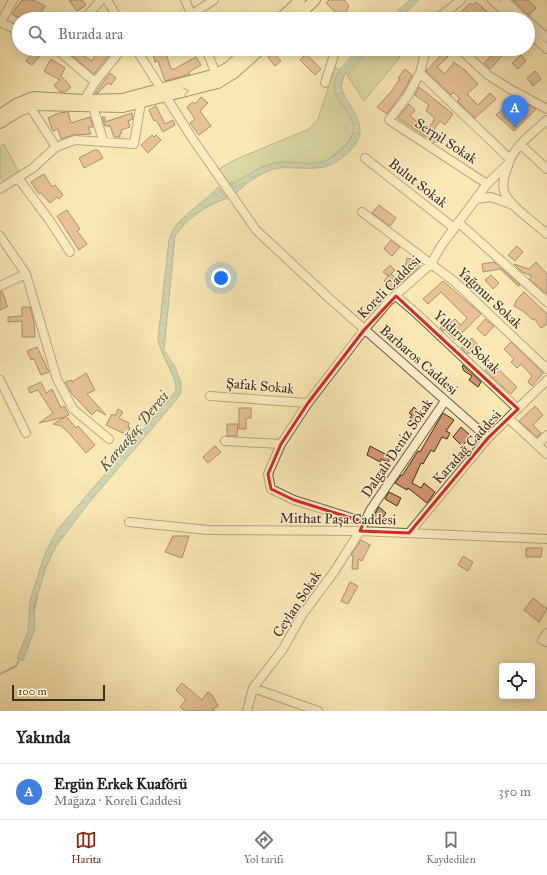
<!DOCTYPE html>
<html lang="tr">
<meta charset="utf-8">
<style>
:root{--surface:#fff;--page:#f6f6f6;--text:#202124;--muted:#757577;--line:#e0e0e0;--accent:#8f2418}
body{margin:0;font-family:"IM FELL Great Primer",serif;background:var(--page);color:var(--text)}
.controls{position:absolute;right:12px;bottom:12px;display:grid;overflow:hidden;border-radius:4px;box-shadow:0 2px 10px #0003}
.controls button{width:36px;height:36px;display:grid;place-items:center;padding:0;border:0;border-bottom:1px solid var(--line);background:var(--surface);color:var(--text);font:20px sans-serif}
.scale{position:absolute;left:12px;bottom:10px;width:93px;box-sizing:border-box;padding-left:4px;border:2px solid #3c2d1f;border-top:0;font-size:11px;line-height:14px;white-space:nowrap;color:#3c2d1f;-webkit-text-stroke:3px #fbefce;paint-order:stroke}
.you{position:absolute;left:221px;top:278px;width:14px;height:14px;margin:-10px;border:3px solid #fff;border-radius:50%;background:#1a73e8;box-shadow:0 0 0 6px #1a73e833}
.badge{display:grid;place-items:center;width:26px;height:26px;border-radius:50%;background:var(--accent);color:#fff;font-size:13px;font-weight:700}
.pin{position:absolute;translate:-50% -33px;filter:drop-shadow(0 1px 2px #0008)}
.pin::after{content:'';position:absolute;top:21px;width:14px;height:12px;background:inherit;clip-path:polygon(0 0,100% 0,50% 100%)}
.list{margin:0;padding:0;list-style:none}
h2{display:flex;justify-content:space-between;align-items:center;height:52px;margin:0;padding:0 16px;font-size:17px}
h2 small{font-size:13px;font-weight:400;color:var(--muted)}
.list li{display:grid;grid-template-columns:26px 1fr auto;gap:12px;align-items:center;box-sizing:border-box;height:56px;padding:0 16px;border-top:1px solid var(--line)}
.list b{display:block;font-size:15px;white-space:nowrap}
.list p{margin:0;font-size:13px;white-space:nowrap;color:var(--muted)}
.list em{font-size:13px;font-style:normal;color:var(--muted)}
.icon{flex:none;width:22px;height:22px;fill:none;stroke:currentColor;stroke-width:2;stroke-linecap:round;stroke-linejoin:round}
.map{position:relative;flex:none;width:547px;height:711px;overflow:hidden}
.search{position:absolute;background:var(--surface);box-shadow:0 2px 10px #0003;left:12px;right:12px;top:12px;height:44px;display:flex;align-items:center;gap:10px;box-sizing:border-box;padding:0 14px;border-radius:22px;color:var(--muted);font-size:15px}
.sheet{height:108px;background:var(--surface)}
nav{display:flex;justify-content:space-around;align-items:center;box-sizing:border-box;height:56px;border-top:1px solid var(--line);background:var(--surface);font-size:11px;color:var(--muted)}
nav a{display:grid;justify-items:center;gap:2px}
nav .on{color:var(--accent)}
.map>svg:first-child{display:block}
.park{fill:#b9c790;stroke:#7a7a58}
.water{fill:url(#water-waves);stroke:#778576}
.lines{fill:none;stroke-linecap:round;stroke-linejoin:round}
.stream{stroke:#778576;stroke-width:2}
.building{fill:#d39672;stroke:#3c2d1f}
.minor-casing{stroke:#6b5c44;stroke-width:10}
.major-casing{stroke:#3c2d1f;stroke-width:12}
.minor{stroke:#fbefce;stroke-width:8}
.major{stroke:#f9e7b4;stroke-width:10}
.oneway{stroke:#9a8a6a}
.marked{fill:none;stroke:#d62828;stroke-width:3;stroke-linejoin:round}
.labels{text-anchor:middle;dominant-baseline:central;stroke-width:3;stroke-linejoin:round;paint-order:stroke}
.street-label{font-size:14px;fill:#3c2d1f;stroke:#fbefce}
.water-label{font-size:15px;font-style:italic;fill:#545243;stroke:#fbefce}
</style>
<div class="map">
<svg width="547" height="711" viewBox="0 0 547 711">
<defs>
<pattern id="water-waves" width="16" height="10" patternUnits="userSpaceOnUse"><rect width="16" height="10" fill="#9ebfb0"/><path d="M0 5q4-4 8 0t8 0" fill="none" stroke="#829c8f"/></pattern>
</defs>
<rect width="100%" height="100%" fill="#f9e7b4"/>
<filter id="stains"><feTurbulence type="fractalNoise" baseFrequency=".005" numOctaves="4"/><feColorMatrix values="0 0 0 0 .2 0 0 0 0 .09 0 0 0 0 .02 0 0 0 .5 -.17"/></filter>
<radialGradient id="worn" r=".72"><stop offset=".6" stop-color="#630" stop-opacity="0"/><stop offset="1" stop-color="#630" stop-opacity=".3"/></radialGradient>
<!-- park -->
<path class="park" d="M 371,49 L 389,49 L 400,57 L 364,101 L 347,75 Z
M 335,67 L 340,70 L 334,85 L 353,123 L 354,130 L 348,143 L 328,160 L 313,164 L 263,166 L 239,181 L 228,185 L 218,170 L 232,161 L 309,129 L 318,119 Z
M 4,144 L 20,174 L 4,184 L 0,176 L 0,147 Z"/>
<!-- water -->
<path class="water" d="M 409,0 L 419,0 L 399,19 L 389,19 Z
M 359,49 L 369,49 L 344,76 L 341,87 C 345,101 358,113 360,128 C 361,137 356,144 351,150 C 331,169 321,169 295,168 C 288,168 281,167 274,169 C 260,173 245,184 235,194 L 228,185 C 246,179 261,163 281,162 C 297,161 314,167 329,159 C 334,156 339,152 343,148 C 373,120 328,106 335,80 C 338,68 351,58 359,49 Z
M 218,187 L 227,198 C 207,205 186,219 175,236 L 164,350 L 175,367 L 181,383 L 181,392 L 177,399 L 88,504 L 56,546 L 46,567 L 34,607 L 35,628 L 23,661 L 17,658 L 28,632 L 30,601 L 39,572 L 46,551 L 58,529 L 176,391 C 177,376 161,357 158,339 L 169,240 C 175,217 203,205 218,187 Z"/>
<g class="lines">
<!-- stream -->
<path class="stream" d="M 34,610 L 37,597
M 0,674 L 16,666 L 20,658"/>
</g>
<!-- building -->
<path class="building" d="M 22,0 L 33,0 L 45,6 L 39,16 L 37,15 L 36,19 L 20,19 L 12,14 Z
M 69,0 L 82,0 L 86,5 L 77,11 Z
M 329,0 L 344,0 L 349,6 L 344,17 L 337,14 L 326,3 Z
M 513,0 L 528,0 L 536,8 L 529,15 Z
M 476,2 L 490,14 L 486,19 L 459,19 L 462,16 L 460,13 L 470,3 L 473,5 Z
M 99,49 L 109,49 L 112,51 L 94,74 L 70,54 L 74,50 L 92,61 Z
M 488,49 L 503,49 L 499,53 L 502,56 L 490,69 L 484,63 L 493,54 Z
M 35,50 L 41,54 L 32,65 L 26,61 Z
M 165,51 L 171,69 L 174,69 L 196,57 L 201,65 L 189,72 L 190,74 L 165,81 L 158,61 L 155,62 L 153,54 Z
M 444,52 L 448,57 L 437,67 L 445,74 L 454,62 L 466,71 L 478,84 L 467,94 L 478,105 L 490,93 L 496,99 L 475,118 L 457,101 L 460,99 L 453,92 L 451,95 L 426,71 Z
M 274,53 L 281,61 L 275,66 L 268,57 Z
M 306,54 L 321,69 L 315,75 L 300,60 Z
M 521,55 L 526,61 L 518,69 L 512,63 Z
M 51,59 L 65,68 L 61,76 L 71,87 L 65,92 L 60,92 L 54,85 L 60,80 L 44,71 Z
M 405,69 L 412,75 L 405,89 L 387,114 L 377,107 L 390,93 L 400,79 L 398,78 Z
M 535,71 L 541,79 L 533,86 L 527,78 Z
M 110,73 L 116,78 L 111,85 L 108,83 L 98,93 L 95,93 Z
M 419,87 L 453,114 L 445,125 L 440,121 L 433,131 L 439,135 L 435,143 L 398,118 L 409,104 L 415,110 L 410,116 L 415,120 L 429,128 L 435,118 L 426,111 L 429,105 L 415,95 Z
M 201,97 L 208,103 L 200,111 L 211,126 L 199,135 L 190,123 L 195,119 L 187,107 L 193,102 L 195,104 Z
M 511,100 L 520,108 L 525,103 L 536,109 L 514,131 L 496,115 Z
M 156,106 L 165,124 L 173,120 L 175,125 L 163,132 L 156,120 L 154,121 L 149,110 Z
M 68,112 L 71,123 L 90,117 L 93,127 L 88,127 L 91,134 L 73,135 L 61,139 L 58,129 L 53,131 L 48,118 L 59,113 Z
M 132,113 L 133,119 L 128,121 L 130,127 L 121,130 L 122,133 L 120,134 L 120,137 L 114,137 L 110,126 L 105,126 L 102,117 L 105,117 L 105,122 Z
M 152,135 L 154,137 L 156,135 L 161,140 L 148,153 L 141,145 Z
M 94,150 L 98,150 L 103,158 L 84,168 L 79,158 Z
M 44,174 L 52,187 L 55,185 L 63,195 L 59,199 L 57,197 L 50,203 L 41,193 L 39,194 L 31,182 Z
M 379,205 L 396,218 L 390,226 L 372,213 Z
M 67,210 L 80,229 L 77,231 L 87,244 L 79,250 L 57,216 Z
M 391,240 L 400,247 L 392,256 L 384,249 Z
M 517,246 L 523,252 L 515,261 L 508,255 Z
M 407,258 L 418,261 L 420,263 L 419,267 L 394,290 L 384,281 L 390,274 L 388,276 L 383,272 L 390,265 L 395,270 L 391,274 L 399,281 L 410,269 L 405,268 Z
M 494,262 L 520,285 L 518,286 L 500,269 L 483,272 L 482,264 Z
M 536,262 L 547,274 L 547,294 L 529,279 L 532,276 L 522,272 L 514,264 L 529,269 Z
M 491,275 L 499,283 L 493,289 L 485,280 Z
M 443,281 L 481,314 L 455,340 L 445,330 L 443,331 L 440,328 L 448,320 L 450,323 L 455,319 L 461,325 L 467,318 L 441,292 L 428,304 L 423,299 Z
M 0,291 L 2,291 L 7,305 L 7,307 L 0,310 Z
M 524,292 L 547,314 L 547,324 L 541,328 L 534,318 L 533,320 L 523,311 L 514,306 L 517,299 Z
M 22,307 L 30,307 L 34,322 L 35,337 L 22,337 L 22,321 L 8,322 L 8,317 L 22,316 Z
M 485,319 L 494,326 L 485,336 L 477,329 Z
M 472,338 L 479,346 L 470,354 L 469,352 L 467,354 L 461,348 Z
M 511,342 L 543,373 L 532,386 L 528,382 L 532,376 L 521,364 L 517,368 L 511,362 L 514,359 L 504,349 Z
M 37,347 L 49,372 L 41,375 L 34,359 L 31,360 L 27,351 Z
M 492,363 L 517,387 L 511,394 L 485,371 Z
M 463,365 L 481,382 L 478,387 L 469,380 L 472,376 L 464,371 L 462,366 Z
M 86,373 L 95,390 L 87,394 L 106,415 L 97,410 L 92,415 L 72,394 L 65,382 L 72,380 L 72,382 Z
M 41,382 L 46,393 L 52,389 L 61,408 L 64,406 L 69,415 L 66,416 L 76,428 L 78,426 L 95,445 L 86,453 L 68,432 L 61,426 L 53,424 L 65,417 L 39,423 L 53,413 L 38,390 L 30,393 L 28,388 Z
M 535,406 L 543,415 L 533,425 L 541,433 L 537,437 L 519,421 Z
M 414,407 L 420,413 L 413,422 L 409,419 L 412,415 L 409,413 Z
M 239,408 L 251,408 L 251,418 L 246,418 L 246,429 L 239,429 Z
M 118,409 L 123,412 L 119,418 L 129,423 L 128,427 L 130,428 L 127,435 L 106,425 L 112,414 L 115,416 Z
M 443,413 L 454,420 L 446,431 L 450,433 L 447,439 L 442,437 L 434,452 L 431,450 L 423,464 L 421,463 L 412,483 L 421,488 L 424,483 L 435,492 L 427,503 L 408,488 L 407,490 L 395,483 L 401,475 L 402,476 L 418,451 L 420,452 Z
M 227,424 L 238,424 L 237,436 L 227,436 Z
M 461,427 L 471,436 L 462,446 L 453,437 Z
M 215,446 L 221,452 L 208,463 L 203,457 Z
M 370,446 L 391,457 L 388,462 L 381,459 L 380,462 L 367,455 Z
M 389,492 L 401,498 L 397,506 L 385,499 Z
M 379,507 L 386,513 L 378,524 L 372,519 Z
M 173,536 L 189,536 L 182,558 L 165,552 Z
M 361,540 L 370,545 L 362,561 L 358,559 L 358,569 L 352,569 L 353,556 L 351,555 Z
M 526,548 L 542,548 L 541,557 L 526,557 Z
M 463,556 L 473,562 L 468,571 L 458,565 Z
M 350,582 L 358,586 L 348,604 L 341,601 Z
M 533,598 L 547,609 L 539,622 L 524,610 Z
M 182,683 L 202,700 L 208,692 L 212,695 L 218,706 L 212,709 L 215,711 L 185,711 L 180,707 L 186,700 L 176,690 Z"/>
<g class="lines">
<!-- minor casing -->
<g class="minor-casing">
<path id="minor" d="M 107,0 L 118,19
M 185,0 L 193,18
M 492,0 L 514,19
M 504,0 L 525,19
M 302,11 L 309,19
M 192,14 L 214,0
M 84,19 L 101,0
M 437,19 L 461,0
M 528,21 L 547,38
M 0,22 L 19,31
M 1,22 L 13,0
M 528,32 L 547,49
M 56,49 L 95,82
M 136,49 L 192,138 L 256,230 L 330,299 L 488,438
M 206,49 L 216,74
M 426,49 L 420,73 L 407,97 L 389,120 L 487,184
M 460,49 L 488,75 L 510,89 L 547,109
M 420,73 L 510,159
M 325,83 L 336,49
M 84,100 L 95,82 L 122,49
M 30,107 L 56,147
M 93,107 L 103,140
M 521,145 L 547,169
M 365,158 L 454,228
M 508,166 C 505,173 502,183 504,191 C 508,205 536,224 547,234
M 18,178 L 50,221 L 70,252
M 0,189 L 33,168 L 56,147 L 75,140 L 134,144 L 141,102
M 476,199 L 491,197 L 513,205
M 362,212 L 455,282 L 547,369
M 458,222 L 547,302
M 0,236 L 26,274 L 57,379 L 73,409 L 109,439
M 0,286 L 26,274
M 396,296 L 417,314 L 518,409
M 0,380 L 26,433
M 210,396 L 308,403
M 509,419 L 547,454
M 225,441 L 281,444
M 537,445 L 547,435
M 129,522 L 208,530 L 360,531 L 547,539
M 364,522 L 294,500 L 271,489 L 268,474 L 281,444 L 308,403 L 364,330 L 389,301 L 431,264 L 441,246 L 487,184 L 509,163 C 514,146 534,132 547,120
M 409,533 L 488,438 L 547,380
M 547,633 L 542,640 L 547,642
M 253,688 L 318,711
M 247,711 L 253,688 L 283,649 L 302,615 L 334,572 L 360,531 L 371,509 L 445,401"/>
</g>
<!-- major casing -->
<g class="major-casing">
<path id="major" d="M 280,19 L 300,0
M 294,19 L 315,0
M 0,115 L 16,104 L 33,97 L 84,100 L 122,99 L 167,87 L 216,74 L 229,67 L 248,49
M 0,123 L 19,111 L 35,105 L 123,107 L 218,83 L 234,73 L 261,49"/>
</g>
<!-- minor -->
<use href="#minor" class="minor"/>
<!-- major -->
<use href="#major" class="major"/>
</g>
<!-- one-way arrows -->
<defs><path id="oneway-chevron" d="M-2-3.5L2.5 0L-2 3.5" fill="none" stroke-width="1.6" stroke-linecap="round" stroke-linejoin="round"/></defs>
<use class="oneway" href="#oneway-chevron" transform="translate(186 91) rotate(-14)"/>
<!-- marked area -->
<path d="M0 0H547V711H0ZM 396,296 L 518,409 L 488,438 L 409,533 L 360,531 L 364,522 L 294,500 L 271,489 L 268,474 L 281,444 L 308,403 L 364,330 Z" fill="#f9e7b4" fill-opacity=".55" fill-rule="evenodd"/>
<path class="marked" d="M 396,296 L 518,409 L 488,438 L 409,533 L 360,531 L 364,522 L 294,500 L 271,489 L 268,474 L 281,444 L 308,403 L 364,330 Z"/>
<g class="labels">
<!-- street labels -->
<g class="street-label">
<text transform="translate(446 141) rotate(33)">Serpil Sokak</text>
<text transform="translate(418 183) rotate(38)">Bulut Sokak</text>
<text transform="translate(389 287) rotate(-45)">Koreli Caddesi</text>
<text transform="translate(490 298) rotate(43)">Yağmur Sokak</text>
<text transform="translate(467 342) rotate(43)">Yıldırım Sokak</text>
<text transform="translate(419 360) rotate(41)">Barbaros Caddesi</text>
<text transform="translate(260 386) rotate(5)">Şafak Sokak</text>
<text transform="translate(467 447) rotate(-48)">Karadağ Caddesi</text>
<text transform="translate(397 448) rotate(-56)">Dalgalı Deniz Sokak</text>
<text transform="translate(338 519) rotate(1)">Mithat Paşa Caddesi</text>
<text transform="translate(297 604) rotate(-57)">Ceylan Sokak</text>
</g>
<!-- water labels -->
<g class="water-label">
<text transform="translate(134 431) rotate(-50)">Karaağaç Deresi</text>
</g>
</g>
<rect width="100%" height="100%" filter="url(#stains)"/>
<rect width="100%" height="100%" fill="url(#worn)"/>
</svg>
<div class="controls">
<button><svg class="icon" aria-label="locate" viewBox="0 0 24 24"><circle cx="12" cy="12" r="6"/><path d="M12 2v4M12 18v4M2 12h4M18 12h4"/></svg></button>
</div>
<div class="scale">100 m</div>
<div class="you"></div>
<div class="pin badge" style="left:515px;top:128px;background:#3f7fe0">A</div>
<div class="search"><svg class="icon" aria-label="search" viewBox="0 0 24 24"><circle cx="10" cy="10" r="6"/><path d="M15 15l6 6"/></svg>Burada ara</div>
</div>
<section class="sheet">
<h2>Yakında<small></small></h2>
<ul class="list">
<li><span class="badge" style="background:#3f7fe0">A</span><div><b>Ergün Erkek Kuaförü</b><p>Mağaza · Koreli Caddesi</p></div><em>350 m</em></li>
</ul>
</section>
<nav>
<a class="on"><svg class="icon" aria-label="map" viewBox="0 0 24 24"><path d="M3 6l6-2 6 2 6-2v14l-6 2-6-2-6 2zM9 4v14M15 6v14"/></svg>Harita</a>
<a><svg class="icon" aria-label="directions" viewBox="0 0 24 24"><path d="M12 3l9 9-9 9-9-9zM9 14v-3h6M13 9l2 2-2 2"/></svg>Yol tarifi</a>
<a><svg class="icon" aria-label="saved" viewBox="0 0 24 24"><path d="M7 4h10v16l-5-4-5 4z"/></svg>Kaydedilen</a>
</nav>
